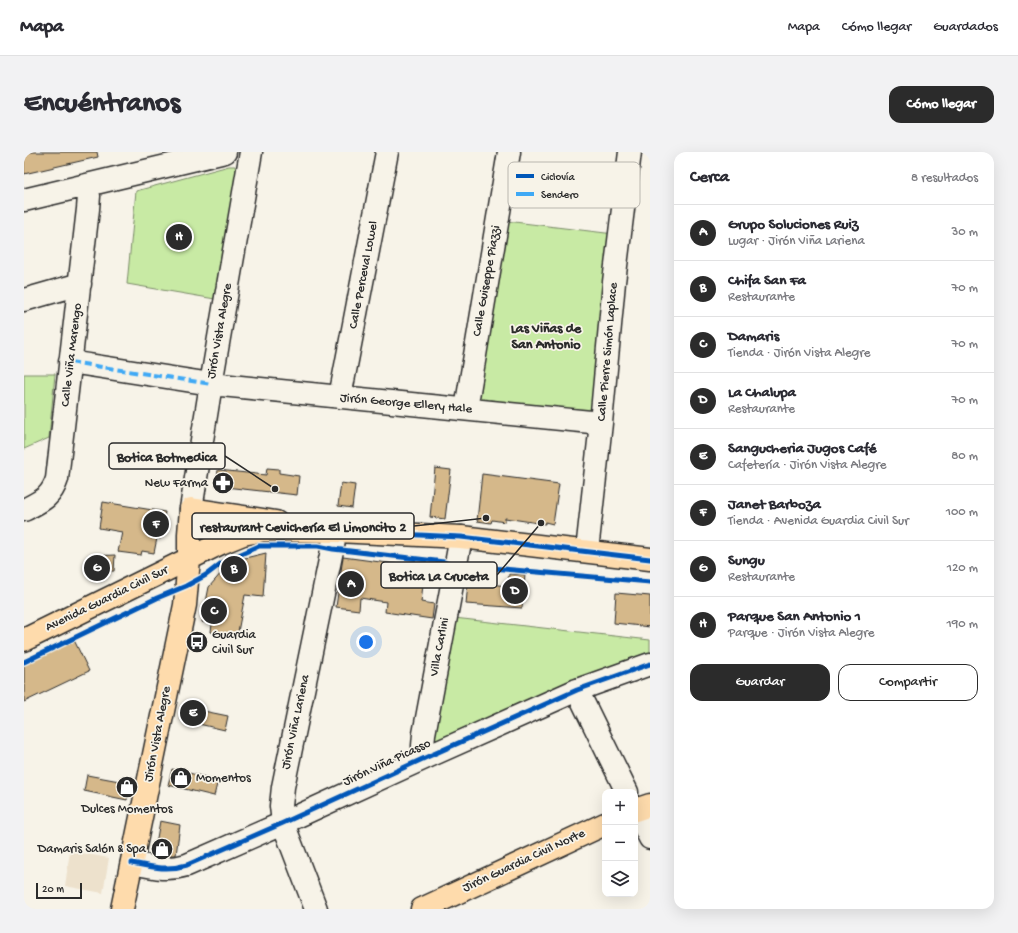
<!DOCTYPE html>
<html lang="es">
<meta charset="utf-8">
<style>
:root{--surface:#fff;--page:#f2f2f3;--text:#2b2b33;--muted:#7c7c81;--line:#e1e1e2;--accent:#2b2b2b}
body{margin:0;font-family:"Gochi Hand",sans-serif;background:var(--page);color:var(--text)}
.controls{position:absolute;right:12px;bottom:12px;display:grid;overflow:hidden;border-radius:8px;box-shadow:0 4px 16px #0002}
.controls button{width:36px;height:36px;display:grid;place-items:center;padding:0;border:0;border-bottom:1px solid var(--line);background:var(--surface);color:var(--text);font:20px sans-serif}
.scale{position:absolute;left:12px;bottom:10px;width:46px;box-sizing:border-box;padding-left:4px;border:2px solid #2b2b2b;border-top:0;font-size:11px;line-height:14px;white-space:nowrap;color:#2b2b2b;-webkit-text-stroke:3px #f7f3e8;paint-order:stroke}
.you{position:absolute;left:342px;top:490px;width:14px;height:14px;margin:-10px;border:3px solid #fff;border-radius:50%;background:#1a73e8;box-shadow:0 0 0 6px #1a73e833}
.badge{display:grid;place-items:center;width:26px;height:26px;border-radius:50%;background:var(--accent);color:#fff;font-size:13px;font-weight:700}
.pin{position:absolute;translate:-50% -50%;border:2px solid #fff;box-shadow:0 1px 4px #0006}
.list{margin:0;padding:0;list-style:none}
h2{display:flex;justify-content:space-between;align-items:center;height:52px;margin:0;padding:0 16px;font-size:17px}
h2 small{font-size:13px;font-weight:400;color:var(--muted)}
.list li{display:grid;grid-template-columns:26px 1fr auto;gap:12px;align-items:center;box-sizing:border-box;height:56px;padding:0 16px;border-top:1px solid var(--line)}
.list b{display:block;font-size:15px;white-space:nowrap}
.list p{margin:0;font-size:13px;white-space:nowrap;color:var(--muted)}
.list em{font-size:13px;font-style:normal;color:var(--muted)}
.actions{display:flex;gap:8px;padding:12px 16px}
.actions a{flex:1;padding:9px 0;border:1px solid var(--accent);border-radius:12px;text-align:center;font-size:14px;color:var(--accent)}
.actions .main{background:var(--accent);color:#fff}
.icon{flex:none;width:22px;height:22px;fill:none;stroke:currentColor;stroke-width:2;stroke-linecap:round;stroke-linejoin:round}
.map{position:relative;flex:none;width:626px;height:757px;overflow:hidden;border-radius:12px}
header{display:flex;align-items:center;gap:24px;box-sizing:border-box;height:56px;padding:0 20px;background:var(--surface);border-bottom:1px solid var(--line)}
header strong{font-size:19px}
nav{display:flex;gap:22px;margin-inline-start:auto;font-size:14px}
.intro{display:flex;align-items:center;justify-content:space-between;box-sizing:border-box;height:96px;padding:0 24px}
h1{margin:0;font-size:28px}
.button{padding:10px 18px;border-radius:12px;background:var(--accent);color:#fff;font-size:14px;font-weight:700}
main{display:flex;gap:24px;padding:0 24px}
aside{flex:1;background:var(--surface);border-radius:12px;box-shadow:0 4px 16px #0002}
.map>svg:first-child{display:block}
.built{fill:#ede1cc}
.green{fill:#c8eaa4;stroke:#7a8a68}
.building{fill:#d5b88a;stroke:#2b2b2b}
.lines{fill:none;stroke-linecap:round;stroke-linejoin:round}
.minor-casing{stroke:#2b2b2b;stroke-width:25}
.major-casing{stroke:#2b2b2b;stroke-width:25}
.minor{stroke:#f7f3e8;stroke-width:22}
.major{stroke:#fedbac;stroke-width:22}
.quiet{stroke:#3fa9f5;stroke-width:4;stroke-dasharray:8 4;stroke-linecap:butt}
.cycleway-casing{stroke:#f7f3e8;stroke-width:8}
.cycleway{stroke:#0057b8;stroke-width:5}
.labels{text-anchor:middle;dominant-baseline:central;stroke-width:3.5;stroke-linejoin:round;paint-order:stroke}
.street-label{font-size:13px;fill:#2b2b2b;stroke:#f7f3e8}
.poi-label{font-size:13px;fill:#2b2b2b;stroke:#f7f3e8;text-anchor:end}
.neighbourhood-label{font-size:14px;font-weight:bold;fill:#2b2b2b;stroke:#f7f3e8}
.key{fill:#f7f3e8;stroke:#bab7af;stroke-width:1}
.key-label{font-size:11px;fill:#2b2b2b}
.leader{fill:none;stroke:#2b2b2b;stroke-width:1.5}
.callout-dot{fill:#2b2b2b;stroke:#f7f3e8;stroke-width:1.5}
.callout{fill:#f7f3e8;stroke:#2b2b2b;stroke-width:1.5}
.callout-label{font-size:14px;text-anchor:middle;font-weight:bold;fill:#2b2b2b}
</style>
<header>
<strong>Mapa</strong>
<nav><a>Mapa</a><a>Cómo llegar</a><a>Guardados</a></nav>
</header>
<div class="intro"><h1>Encuéntranos</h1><a class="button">Cómo llegar</a></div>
<main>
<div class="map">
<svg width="626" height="757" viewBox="0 0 626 757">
<rect width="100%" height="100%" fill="#f7f3e8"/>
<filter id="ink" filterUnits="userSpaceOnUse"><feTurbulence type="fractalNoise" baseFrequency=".025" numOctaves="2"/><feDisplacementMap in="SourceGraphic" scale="8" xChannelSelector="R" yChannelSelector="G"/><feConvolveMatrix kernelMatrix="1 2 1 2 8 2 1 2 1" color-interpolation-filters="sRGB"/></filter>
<g filter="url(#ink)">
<!-- built -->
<path class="built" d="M 46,699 L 85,706 L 79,741 L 41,734 Z"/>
<!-- green -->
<path class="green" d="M 205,14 L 211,14 L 214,25 L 191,147 L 103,132 L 112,39 Z
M 482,69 L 590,82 L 568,265 L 447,250 Z
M 0,222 L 31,222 L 25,286 L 0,297 Z
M 430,466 L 626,488 L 626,503 L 414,592 L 408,583 Z"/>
<!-- building -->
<path class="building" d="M 0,0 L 73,0 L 74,5 L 0,22 Z
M 243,316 L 255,317 L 255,321 L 275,324 L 273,343 L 192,334 L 194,318 L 242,323 Z
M 411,316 L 427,318 L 421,367 L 406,365 Z
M 458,322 L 535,332 L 529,372 L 521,370 L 521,372 L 481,366 L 481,370 L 468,368 L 467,371 L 453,369 Z
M 317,331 L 331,333 L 328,356 L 314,354 Z
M 79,350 L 141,360 L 136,387 L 133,386 L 130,401 L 118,399 L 117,403 L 94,400 L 98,380 L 75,376 Z
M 242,401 L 239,445 L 221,443 L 213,485 L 187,480 L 188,472 L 178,470 L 185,435 L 198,420 L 206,413 L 217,407 Z
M 91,403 L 90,419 L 66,420 L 68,404 Z
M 319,405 L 401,416 L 397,450 L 410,452 L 408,467 L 361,460 L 362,450 L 336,446 L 335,458 L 312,455 Z
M 485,422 L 501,423 L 498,456 L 442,452 L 444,430 L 484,434 Z
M 592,441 L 626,444 L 626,475 L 590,471 Z
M 50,488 L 65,519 L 0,550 L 0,513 Z
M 160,555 L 204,564 L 201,578 L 157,568 Z
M 148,617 L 194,628 L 190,644 L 144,633 Z
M 63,623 L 106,631 L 103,648 L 60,639 Z
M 136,669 L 156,673 L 152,703 L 130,703 Z"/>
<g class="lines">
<!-- minor casing -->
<g class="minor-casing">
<path id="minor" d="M 0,48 L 201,0
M 0,148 L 56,132
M 46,210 L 187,232 L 577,271
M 316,245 L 363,0
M 442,257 L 485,0
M 167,357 L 187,232 L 227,0
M 0,358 C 17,349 27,346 33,327 L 64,57 L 65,44 L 62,33
M 563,399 L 577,271 L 590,130 L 606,0
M 553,538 L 603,640
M 403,605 L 399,594 L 400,582 L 437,385
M 611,656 L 626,686
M 108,711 C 128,715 143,719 163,713 L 259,671 L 403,605 L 553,538 L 626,512
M 292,757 L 259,671 L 257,654 L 259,635 L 312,379"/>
</g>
<!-- major casing -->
<g class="major-casing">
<path id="major" d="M 0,488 L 197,391 L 219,382 L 240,378 L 312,379 L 437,385 L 626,407
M 611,658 L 626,653
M 98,757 L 161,453 L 165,407 L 165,382 L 167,357 L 252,370
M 398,757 L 581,672"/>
</g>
<!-- minor -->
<use href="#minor" class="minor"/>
<!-- major -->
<use href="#major" class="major"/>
<!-- quiet -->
<path class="quiet" d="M 46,210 L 187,232"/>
<!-- cycleway casing -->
<g class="cycleway-casing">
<path id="cycleway" d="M 312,379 L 437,385 L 626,407
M 445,414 L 626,430
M 0,510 L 133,446 L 162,434 L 182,423 L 199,410 L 235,394 L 294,394 L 309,397 L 420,410 L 432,415
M 108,711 C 128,715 143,719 163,713 L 259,671 L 403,605 L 553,538 L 626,512"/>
</g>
<!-- cycleway -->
<use href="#cycleway" class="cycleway"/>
</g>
</g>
<!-- icons -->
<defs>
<g id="pharmacy-disc" transform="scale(1.15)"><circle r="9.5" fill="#2b2b2b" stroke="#f7f3e8"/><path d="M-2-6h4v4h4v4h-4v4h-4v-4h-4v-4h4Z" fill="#fff"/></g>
<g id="bus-disc" transform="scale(1.15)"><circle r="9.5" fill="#2b2b2b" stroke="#f7f3e8"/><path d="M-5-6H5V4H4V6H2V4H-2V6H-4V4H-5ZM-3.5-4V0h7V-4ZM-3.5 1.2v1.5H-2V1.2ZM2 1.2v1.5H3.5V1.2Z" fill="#fff"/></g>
<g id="shop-disc" transform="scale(1.15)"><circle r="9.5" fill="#2b2b2b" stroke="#f7f3e8"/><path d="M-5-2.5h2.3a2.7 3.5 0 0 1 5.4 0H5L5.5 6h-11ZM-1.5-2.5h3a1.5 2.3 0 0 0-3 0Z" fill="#fff"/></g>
</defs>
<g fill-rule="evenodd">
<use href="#pharmacy-disc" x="199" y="331"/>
<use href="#bus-disc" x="173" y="490"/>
<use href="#shop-disc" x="157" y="626"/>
<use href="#shop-disc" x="103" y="635"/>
<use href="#shop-disc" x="138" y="697"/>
</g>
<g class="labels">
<!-- street labels -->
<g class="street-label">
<text transform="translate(340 123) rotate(-79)">Calle Perceval Lowel</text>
<text transform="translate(463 129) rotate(-80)">Calle Guiseppe Piazzi</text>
<text transform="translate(196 179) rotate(-80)">Jirón Vista Alegre</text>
<text transform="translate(584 200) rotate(-85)">Calle Pierre Simón Laplace</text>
<text transform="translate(48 203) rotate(-83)">Calle Viña Marengo</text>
<text transform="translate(382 252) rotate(5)">Jirón George Ellery Hale</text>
<text transform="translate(83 447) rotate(-26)">Avenida Guardia Civil Sur</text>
<text transform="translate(416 495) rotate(-79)">Villa Carlini</text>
<text transform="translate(272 570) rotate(-78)">Jirón Viña Lariena</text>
<text transform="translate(134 582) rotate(-79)">Jirón Vista Alegre</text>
<text transform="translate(363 611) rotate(-25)">Jirón Viña Picasso</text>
<text transform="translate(500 709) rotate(-25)">Jirón Guardia Civil Norte</text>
</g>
<!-- poi labels -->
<g class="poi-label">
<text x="184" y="331">New Farma</text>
<text x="188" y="483" text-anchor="start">Guardia<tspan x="188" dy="15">Civil Sur</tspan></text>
<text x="172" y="626" text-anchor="start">Momentos</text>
<text x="103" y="657" text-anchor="middle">Dulces Momentos</text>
<text x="122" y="697">Damaris Salón &amp; Spa</text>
</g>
<!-- neighbourhood labels -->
<g class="neighbourhood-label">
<text x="522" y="177">Las Viñas de<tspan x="522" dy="16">San Antonio</tspan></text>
</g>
</g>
<!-- legend -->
<rect x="484" y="10" width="132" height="46" rx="6" class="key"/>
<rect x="492" y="22" width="18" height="4" fill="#0057b8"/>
<rect x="492" y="40" width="18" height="4" fill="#3fa9f5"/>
<g class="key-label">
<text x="517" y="28">Ciclovía</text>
<text x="517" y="46">Sendero</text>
</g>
<!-- callouts -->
<path class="leader" d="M251 337L201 304M462 366L390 374M517 371L473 423"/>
<g class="callout-dot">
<circle cx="251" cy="337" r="4"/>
<circle cx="462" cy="366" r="4"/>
<circle cx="517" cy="371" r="4"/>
</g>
<g class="callout">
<rect x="85" y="291" width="116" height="26" rx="4"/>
<rect x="168" y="361" width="222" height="26" rx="4"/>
<rect x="357" y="410" width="116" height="26" rx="4"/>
</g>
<g class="callout-label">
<text x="143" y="309">Botica Botmedica</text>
<text x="279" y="379">restaurant Cevichería El Limoncito 2</text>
<text x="415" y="428">Botica La Cruceta</text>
</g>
</svg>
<div class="controls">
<button>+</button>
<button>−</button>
<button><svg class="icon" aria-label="layers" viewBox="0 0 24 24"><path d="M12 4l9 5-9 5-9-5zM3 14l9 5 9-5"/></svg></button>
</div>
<div class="scale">20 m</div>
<div class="you"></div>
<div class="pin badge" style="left:327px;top:432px">A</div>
<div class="pin badge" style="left:210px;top:417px">B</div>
<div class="pin badge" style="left:190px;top:459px">C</div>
<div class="pin badge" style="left:491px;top:439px">D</div>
<div class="pin badge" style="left:169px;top:561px">E</div>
<div class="pin badge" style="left:132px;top:372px">F</div>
<div class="pin badge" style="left:73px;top:416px">G</div>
<div class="pin badge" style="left:155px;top:85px">H</div>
</div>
<aside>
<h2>Cerca<small>8 resultados</small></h2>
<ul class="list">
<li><span class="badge">A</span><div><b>Grupo Soluciones Ruiz</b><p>Lugar · Jirón Viña Lariena</p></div><em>30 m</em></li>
<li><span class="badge">B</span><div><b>Chifa San Fa</b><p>Restaurante</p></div><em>70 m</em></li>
<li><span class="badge">C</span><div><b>Damaris</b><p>Tienda · Jirón Vista Alegre</p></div><em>70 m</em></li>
<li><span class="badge">D</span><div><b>La Chalupa</b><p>Restaurante</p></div><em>70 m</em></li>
<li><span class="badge">E</span><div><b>Sangucheria Jugos Café</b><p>Cafetería · Jirón Vista Alegre</p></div><em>80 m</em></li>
<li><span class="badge">F</span><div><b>Janet Barboza</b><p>Tienda · Avenida Guardia Civil Sur</p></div><em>100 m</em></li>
<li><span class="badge">G</span><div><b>Sungu</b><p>Restaurante</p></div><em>120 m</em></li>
<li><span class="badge">H</span><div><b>Parque San Antonio 1</b><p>Parque · Jirón Vista Alegre</p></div><em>190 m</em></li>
</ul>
<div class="actions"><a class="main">Guardar</a><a>Compartir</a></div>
</aside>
</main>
